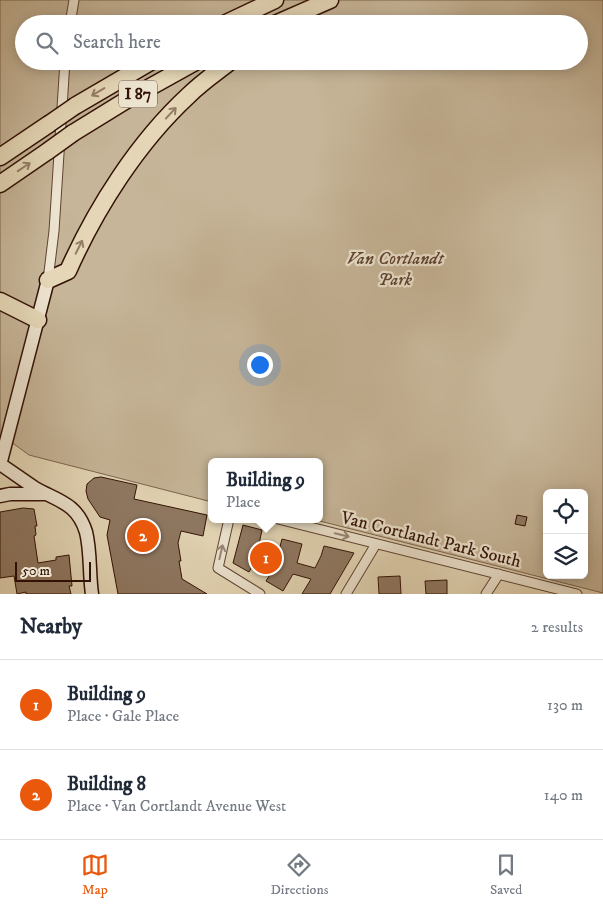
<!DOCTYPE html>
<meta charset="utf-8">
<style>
:root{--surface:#fff;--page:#f2f2f3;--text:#1f2937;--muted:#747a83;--line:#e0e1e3;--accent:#ea580c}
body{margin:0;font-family:"IM FELL DW Pica",serif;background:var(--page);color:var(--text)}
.controls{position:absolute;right:15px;bottom:15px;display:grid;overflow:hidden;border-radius:8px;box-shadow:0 2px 12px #0003}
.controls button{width:45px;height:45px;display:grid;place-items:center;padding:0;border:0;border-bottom:1px solid var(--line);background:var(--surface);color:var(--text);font:25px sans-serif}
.scale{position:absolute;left:15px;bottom:12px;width:76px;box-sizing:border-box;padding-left:5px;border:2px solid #331206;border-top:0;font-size:14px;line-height:18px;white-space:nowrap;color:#331206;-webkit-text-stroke:4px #ede4d0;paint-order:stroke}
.you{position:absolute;left:259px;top:364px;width:18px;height:18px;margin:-12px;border:4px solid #fff;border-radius:50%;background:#1a73e8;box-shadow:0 0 0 8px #1a73e833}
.badge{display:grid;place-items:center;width:32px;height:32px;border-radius:50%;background:var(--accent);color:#fff;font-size:16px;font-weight:700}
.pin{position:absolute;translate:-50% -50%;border:2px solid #fff;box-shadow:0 1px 5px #0006}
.popup{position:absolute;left:208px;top:458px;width:115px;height:65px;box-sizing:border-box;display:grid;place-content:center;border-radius:8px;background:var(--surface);filter:drop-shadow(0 1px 4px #0005);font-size:16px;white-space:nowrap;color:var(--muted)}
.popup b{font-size:19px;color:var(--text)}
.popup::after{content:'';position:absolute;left:50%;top:100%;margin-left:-10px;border:10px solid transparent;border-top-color:var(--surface)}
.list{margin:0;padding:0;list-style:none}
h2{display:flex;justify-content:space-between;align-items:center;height:65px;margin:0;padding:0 20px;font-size:21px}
h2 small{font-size:16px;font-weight:400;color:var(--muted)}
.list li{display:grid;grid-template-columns:32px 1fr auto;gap:15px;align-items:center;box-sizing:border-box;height:90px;padding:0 20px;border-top:1px solid var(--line)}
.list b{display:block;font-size:19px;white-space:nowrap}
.list p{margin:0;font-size:16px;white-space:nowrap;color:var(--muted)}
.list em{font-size:16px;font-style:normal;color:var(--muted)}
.icon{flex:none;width:28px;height:28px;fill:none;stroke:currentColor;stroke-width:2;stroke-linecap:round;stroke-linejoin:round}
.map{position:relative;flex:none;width:603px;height:594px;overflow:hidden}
.search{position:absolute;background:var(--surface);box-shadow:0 2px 12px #0003;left:15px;right:15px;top:15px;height:55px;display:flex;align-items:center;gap:12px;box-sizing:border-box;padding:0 18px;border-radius:28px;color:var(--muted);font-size:19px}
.sheet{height:245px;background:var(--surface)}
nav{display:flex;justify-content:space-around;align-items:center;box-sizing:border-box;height:70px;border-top:1px solid var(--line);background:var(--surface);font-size:14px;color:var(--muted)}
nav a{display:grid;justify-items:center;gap:2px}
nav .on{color:var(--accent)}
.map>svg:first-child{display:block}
.green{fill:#c6b598;stroke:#7c644f;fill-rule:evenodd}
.building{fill:#8f7862;stroke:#331206}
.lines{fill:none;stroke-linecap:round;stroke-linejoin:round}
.street-casing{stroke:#5f4332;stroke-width:11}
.secondary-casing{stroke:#331206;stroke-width:15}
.highway-casing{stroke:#331206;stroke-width:19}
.street{stroke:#ede4d0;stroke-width:9}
.secondary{stroke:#ede4d0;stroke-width:12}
.highway{stroke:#e4d6b6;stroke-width:16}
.highway-bridge-casing{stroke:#331206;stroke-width:19;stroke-linecap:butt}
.highway-bridge{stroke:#e4d6b6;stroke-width:16}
.oneway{stroke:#947e67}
.oneway2{stroke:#998675}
.labels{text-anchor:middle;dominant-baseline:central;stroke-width:4.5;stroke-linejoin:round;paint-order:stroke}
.shield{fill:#ede4d0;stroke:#6b5143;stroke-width:1}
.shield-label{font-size:16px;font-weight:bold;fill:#331206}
.park-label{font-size:18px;font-style:italic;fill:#5f4332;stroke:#ede4d0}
.street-label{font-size:18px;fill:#331206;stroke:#ede4d0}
</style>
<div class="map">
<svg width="603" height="594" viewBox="0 0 603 594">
<rect width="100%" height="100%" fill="#e4d6b6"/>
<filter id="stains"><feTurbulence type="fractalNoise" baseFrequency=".004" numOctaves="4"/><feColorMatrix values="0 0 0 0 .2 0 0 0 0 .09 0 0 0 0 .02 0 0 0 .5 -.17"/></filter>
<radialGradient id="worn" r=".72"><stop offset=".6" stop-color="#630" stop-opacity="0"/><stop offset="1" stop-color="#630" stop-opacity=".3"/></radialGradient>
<!-- green -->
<path class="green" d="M 0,0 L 603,0 L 603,593 L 312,519 L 320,519 L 320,462 L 212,462 L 212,502 L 29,455 L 14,444 L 0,441 ZM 24,24 L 579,24 L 579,61 L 24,61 ZM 547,493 L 584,493 L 584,575 L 547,575 Z"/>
<!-- building -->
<path class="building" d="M 101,477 L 137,485 L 134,499 L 207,515 L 203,536 L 181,531 L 178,543 L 181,561 L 179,561 L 182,579 L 207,594 L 118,594 L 107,535 L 110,520 L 100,517 L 88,499 L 86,491 L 87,484 L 94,478 Z
M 23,508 L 34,509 L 37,526 L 35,526 L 36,535 L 34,536 L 38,563 L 56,560 L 56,557 L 69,555 L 72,586 L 69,586 L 71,594 L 26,594 L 26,592 L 17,594 L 14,576 L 0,578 L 0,512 Z
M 517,515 L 527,517 L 525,526 L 515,524 Z
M 243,525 L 262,530 L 258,549 L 278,554 L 282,539 L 302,544 L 297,563 L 315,568 L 321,556 L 324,546 L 354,553 L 330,594 L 302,594 L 311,579 L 293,574 L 283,591 L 266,581 L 276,565 L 256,560 L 249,572 L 233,563 Z
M 400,576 L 401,594 L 379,594 L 378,577 Z
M 447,580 L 447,594 L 426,594 L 425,581 Z"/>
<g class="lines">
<!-- street casing -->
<g class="street-casing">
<path id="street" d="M 70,24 L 74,0
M 48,280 L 54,231 L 65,61
M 229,519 L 218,568 L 260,594
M 278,519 L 577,594
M 346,594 L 376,544
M 486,594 L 499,574"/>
</g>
<!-- secondary casing -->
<g class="secondary-casing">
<path id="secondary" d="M 0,464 C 12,472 23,480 35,488 C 58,501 77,503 86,532 C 91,552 89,574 92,594
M 0,465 L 48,280
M 0,496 L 10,494 L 45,494"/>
</g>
<!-- highway casing -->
<g class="highway-casing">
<path id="highway" d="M 224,24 L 275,0
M 275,24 L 330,0
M 75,106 L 152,61
M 73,133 L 125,101 L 197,61
M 0,157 L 49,124
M 0,184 L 48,151
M 48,280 L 68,271 C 96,208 138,142 189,95 C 202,82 217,72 231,61
M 0,301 L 38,320"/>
</g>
<!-- street -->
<use href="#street" class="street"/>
<!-- secondary -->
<use href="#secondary" class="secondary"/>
<!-- highway -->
<use href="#highway" class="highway"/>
<!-- highway-bridge casing -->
<g class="highway-bridge-casing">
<path id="highway-bridge" d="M 49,124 L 75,106
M 48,151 L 73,133"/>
</g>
<!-- highway-bridge -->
<use href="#highway-bridge" class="highway-bridge"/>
</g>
<!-- one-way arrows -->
<defs><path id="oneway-shaft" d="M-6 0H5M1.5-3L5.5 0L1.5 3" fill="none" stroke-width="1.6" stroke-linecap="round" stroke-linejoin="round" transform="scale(1.25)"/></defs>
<g class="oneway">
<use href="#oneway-shaft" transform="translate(98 92) rotate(149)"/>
<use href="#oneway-shaft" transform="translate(171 113) rotate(-47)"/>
<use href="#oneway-shaft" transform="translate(24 167) rotate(-34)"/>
<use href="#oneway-shaft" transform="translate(79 247) rotate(-63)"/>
</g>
<g class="oneway2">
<use href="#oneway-shaft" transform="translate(342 535) rotate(14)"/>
<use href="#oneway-shaft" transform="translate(221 552) rotate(-77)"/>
</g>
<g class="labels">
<!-- shield labels -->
<rect class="shield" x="119" y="80.5" width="38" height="27" rx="4"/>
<g class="shield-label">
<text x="138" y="94">I 87</text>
</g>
<!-- park labels -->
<g class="park-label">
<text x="395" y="259">Van Cortlandt<tspan x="395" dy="21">Park</tspan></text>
</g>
<!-- street labels -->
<g class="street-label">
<text transform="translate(431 540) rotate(14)">Van Cortlandt Park South</text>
</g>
</g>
<rect width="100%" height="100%" filter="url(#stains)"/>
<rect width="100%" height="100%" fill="url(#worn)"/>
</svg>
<div class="controls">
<button><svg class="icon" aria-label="locate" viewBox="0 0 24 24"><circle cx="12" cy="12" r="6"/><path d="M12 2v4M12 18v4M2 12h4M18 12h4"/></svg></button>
<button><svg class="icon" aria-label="layers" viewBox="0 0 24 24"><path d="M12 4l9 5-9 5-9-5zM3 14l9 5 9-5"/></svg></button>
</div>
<div class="scale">50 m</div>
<div class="you"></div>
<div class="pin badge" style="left:266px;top:558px">1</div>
<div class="popup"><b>Building 9</b>Place</div>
<div class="pin badge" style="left:143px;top:536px">2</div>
<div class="search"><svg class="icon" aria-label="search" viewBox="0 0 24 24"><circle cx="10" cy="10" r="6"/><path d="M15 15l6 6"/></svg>Search here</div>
</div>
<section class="sheet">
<h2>Nearby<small>2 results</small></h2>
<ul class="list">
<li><span class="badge">1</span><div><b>Building 9</b><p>Place · Gale Place</p></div><em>130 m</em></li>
<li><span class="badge">2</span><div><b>Building 8</b><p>Place · Van Cortlandt Avenue West</p></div><em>140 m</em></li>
</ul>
</section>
<nav>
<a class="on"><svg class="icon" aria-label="map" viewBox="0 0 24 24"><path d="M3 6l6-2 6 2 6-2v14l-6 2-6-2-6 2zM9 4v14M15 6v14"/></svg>Map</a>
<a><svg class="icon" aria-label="directions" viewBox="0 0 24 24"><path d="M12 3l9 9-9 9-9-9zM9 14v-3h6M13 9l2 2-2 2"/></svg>Directions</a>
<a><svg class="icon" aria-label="saved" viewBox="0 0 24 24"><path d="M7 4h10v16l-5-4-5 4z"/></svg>Saved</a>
</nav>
